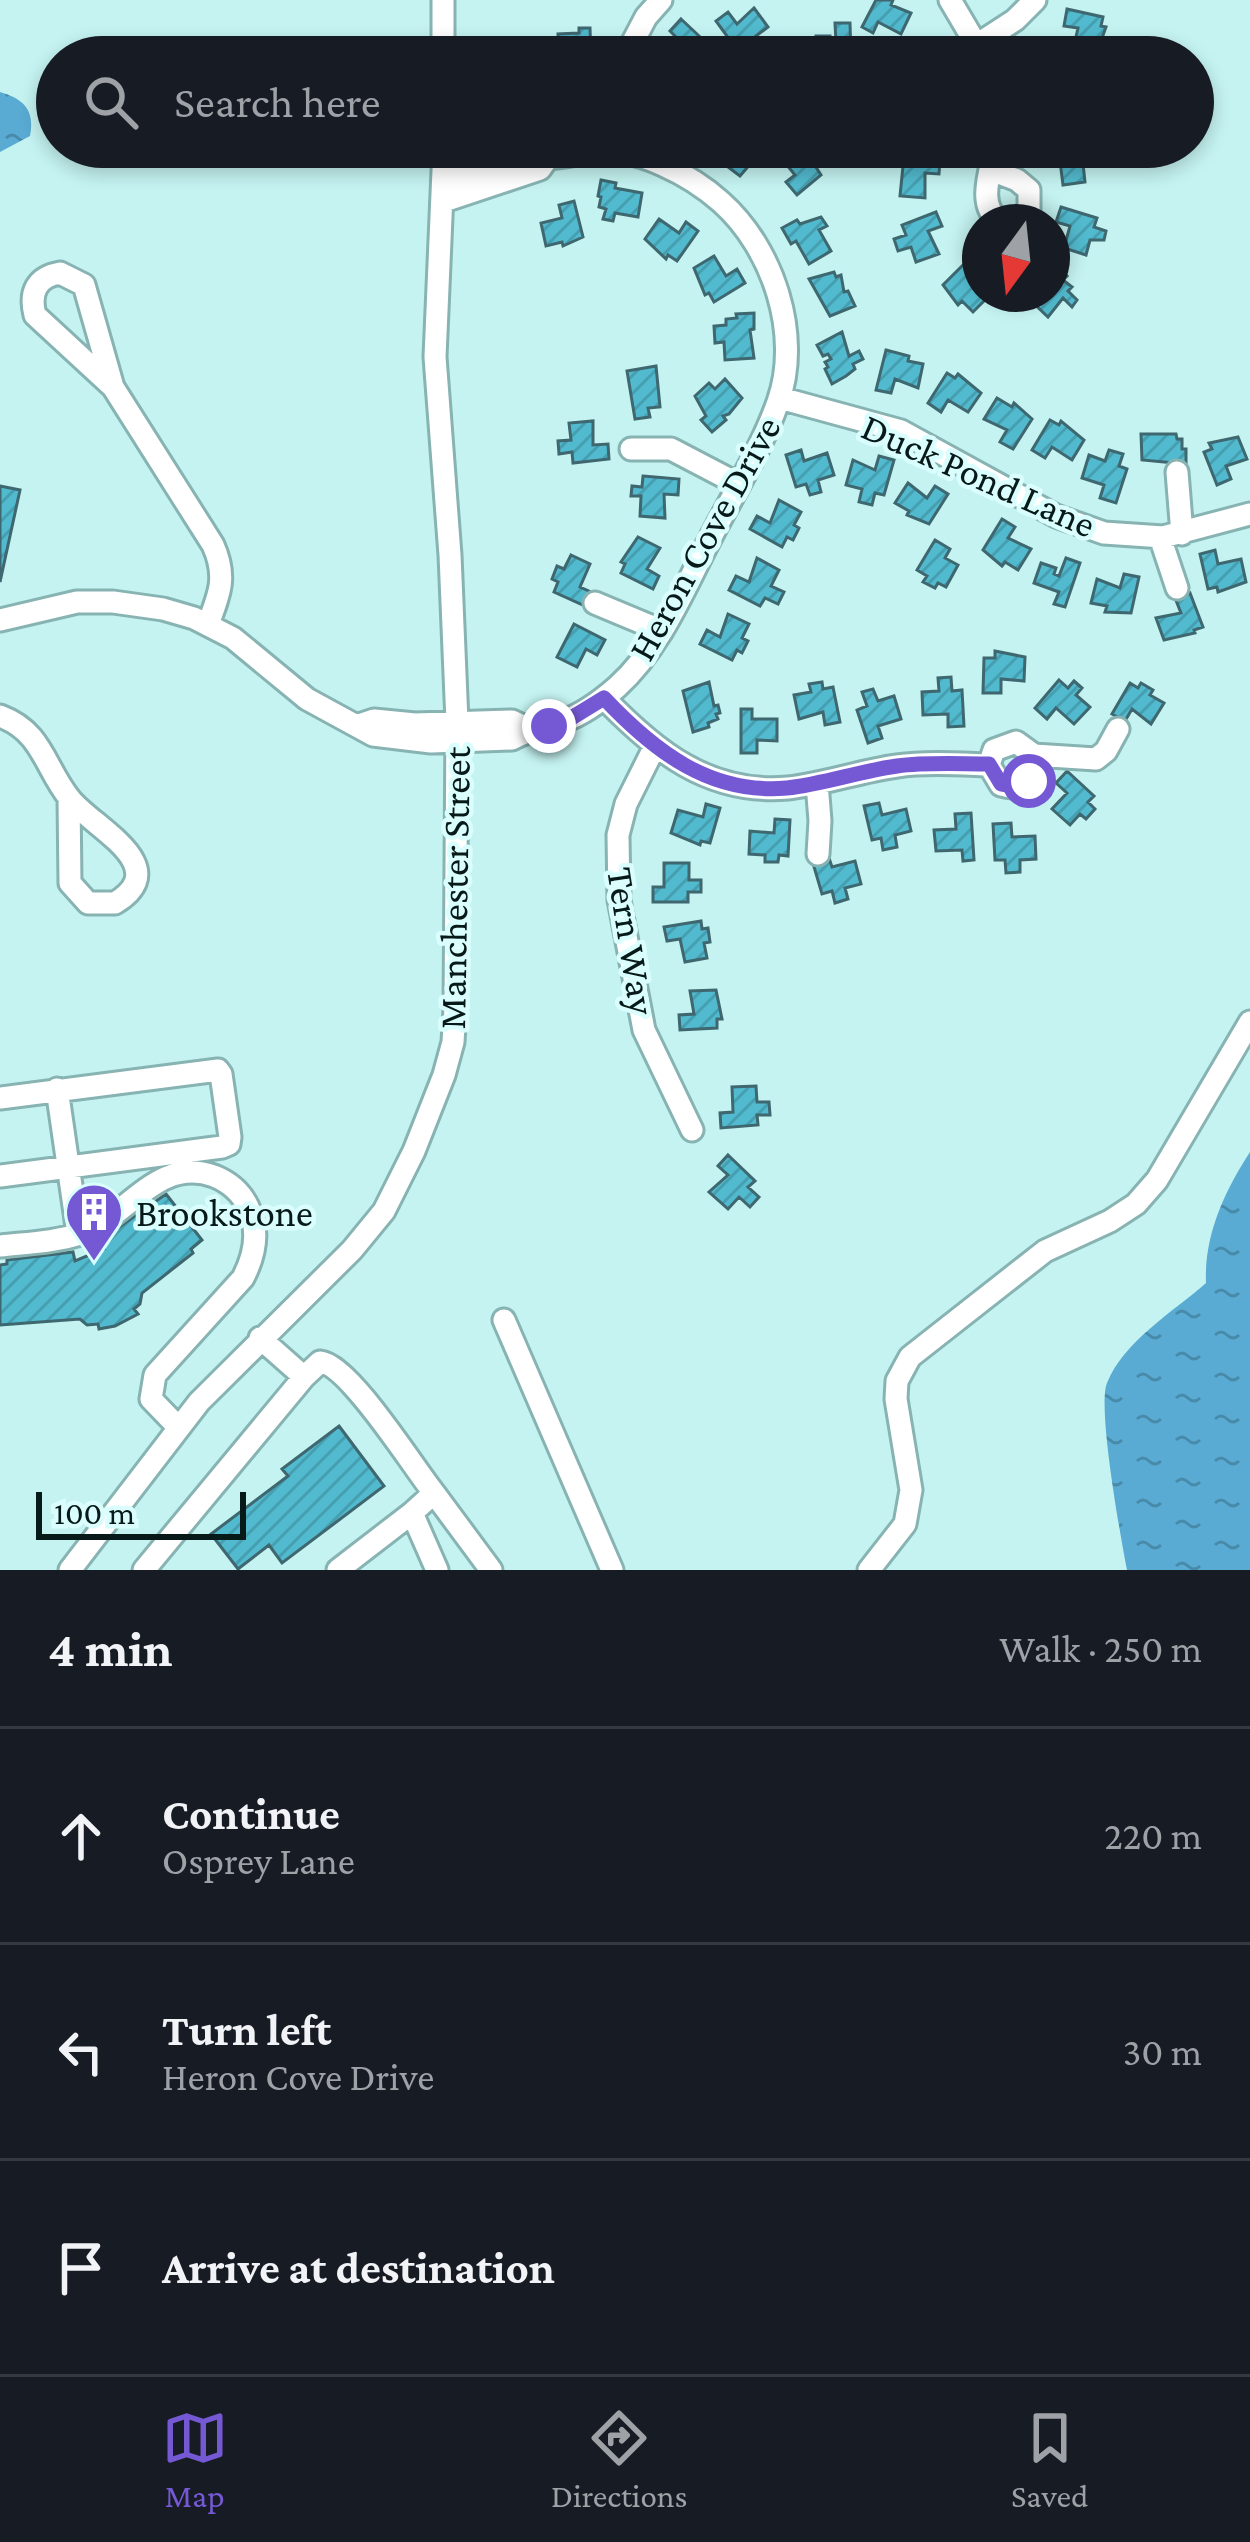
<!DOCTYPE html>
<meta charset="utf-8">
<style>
:root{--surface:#171b24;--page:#242831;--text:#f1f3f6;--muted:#9ea1a6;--line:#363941;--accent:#7559d4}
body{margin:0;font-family:"Crimson Pro",serif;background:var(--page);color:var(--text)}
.compass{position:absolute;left:962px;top:204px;width:108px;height:108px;border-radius:50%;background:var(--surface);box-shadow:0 6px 18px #0003;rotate:195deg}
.scale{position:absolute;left:36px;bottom:30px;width:210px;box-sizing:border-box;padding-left:12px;border:6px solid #071918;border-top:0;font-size:33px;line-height:42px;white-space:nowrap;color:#071918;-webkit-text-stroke:9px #d9fefd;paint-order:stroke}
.stop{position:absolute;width:36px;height:36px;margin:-27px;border:9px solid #7559d4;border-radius:50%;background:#fff}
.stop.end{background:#7559d4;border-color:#fff;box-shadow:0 3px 12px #0008}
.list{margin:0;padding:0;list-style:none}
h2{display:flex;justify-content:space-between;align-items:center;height:156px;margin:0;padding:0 48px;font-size:51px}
h2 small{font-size:39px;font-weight:400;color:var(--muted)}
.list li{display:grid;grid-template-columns:78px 1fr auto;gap:36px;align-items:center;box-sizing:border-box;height:216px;padding:0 48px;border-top:3px solid var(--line)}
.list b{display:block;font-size:45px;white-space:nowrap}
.list p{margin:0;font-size:39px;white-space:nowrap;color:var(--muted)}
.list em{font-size:39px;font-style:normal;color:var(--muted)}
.icon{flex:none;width:66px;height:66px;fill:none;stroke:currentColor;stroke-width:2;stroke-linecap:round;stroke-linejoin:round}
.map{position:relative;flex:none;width:1250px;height:1570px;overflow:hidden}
.search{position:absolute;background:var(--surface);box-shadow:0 6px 18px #0003;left:36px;right:36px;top:36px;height:132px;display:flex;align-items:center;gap:30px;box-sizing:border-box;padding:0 42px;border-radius:66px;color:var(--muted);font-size:45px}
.sheet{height:804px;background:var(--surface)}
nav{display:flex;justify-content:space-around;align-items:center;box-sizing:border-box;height:168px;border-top:3px solid var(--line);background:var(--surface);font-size:33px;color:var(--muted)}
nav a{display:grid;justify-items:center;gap:6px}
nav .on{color:var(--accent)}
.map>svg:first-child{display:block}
.water{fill:url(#water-ripples)}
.building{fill:url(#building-hatch);stroke:#3e676f;stroke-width:3}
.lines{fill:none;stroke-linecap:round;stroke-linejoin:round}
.minor-casing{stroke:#87b3b2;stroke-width:27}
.minor{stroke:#fff;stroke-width:21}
.route{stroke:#7559d4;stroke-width:15}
.labels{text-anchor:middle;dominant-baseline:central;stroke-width:9;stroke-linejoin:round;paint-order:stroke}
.street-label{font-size:39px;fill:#071918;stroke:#d9fefd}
.poi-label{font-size:39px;fill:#071918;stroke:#d9fefd;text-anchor:start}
</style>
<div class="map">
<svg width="1250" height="1570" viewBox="0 0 1250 1570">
<defs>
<pattern id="water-ripples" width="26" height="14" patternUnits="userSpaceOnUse" patternTransform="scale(3)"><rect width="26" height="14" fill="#59abd3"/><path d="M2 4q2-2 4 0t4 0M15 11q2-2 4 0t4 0" fill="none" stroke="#488aaa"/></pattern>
<pattern id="building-hatch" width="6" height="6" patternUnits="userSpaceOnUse" patternTransform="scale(3)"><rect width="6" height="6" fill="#52bace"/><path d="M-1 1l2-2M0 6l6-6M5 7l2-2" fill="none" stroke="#469fb0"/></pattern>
</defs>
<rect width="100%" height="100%" fill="#c4f3f1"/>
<!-- water -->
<path class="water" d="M 0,92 C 24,99 35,110 30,136 L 0,152 Z
M 1250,1152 L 1250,1570 L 1127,1570 C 1121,1539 1097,1407 1107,1383 C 1124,1341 1173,1312 1206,1283 C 1204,1236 1224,1192 1250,1152 Z"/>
<!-- building -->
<path class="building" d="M 876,0 L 893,0 L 891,5 L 911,13 L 901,34 L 878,22 L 873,33 L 862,27 Z
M 754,8 L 768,27 L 756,36 L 760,41 L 749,49 L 745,44 L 737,50 L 716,21 L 728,12 L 737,24 Z
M 1067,9 L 1103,17 L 1101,26 L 1106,27 L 1096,55 L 1073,50 L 1078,28 L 1064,26 Z
M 681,19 L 715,51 L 709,57 L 700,50 L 694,57 L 666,55 L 679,40 L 670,31 Z
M 835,23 L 850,23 L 851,57 L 816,57 L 816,36 L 830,36 L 830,43 L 836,43 Z
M 579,28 L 590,28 L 591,56 L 580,56 L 580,50 L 575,50 L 575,56 L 558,51 L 558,34 L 579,33 Z
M 929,40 L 939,57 L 912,57 L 909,51 Z
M 722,147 L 760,147 L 763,149 L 740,176 L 728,167 L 737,156 Z
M 797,147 L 803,147 L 821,175 L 797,195 L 786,182 L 795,175 L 782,159 Z
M 1044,147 L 1081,147 L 1081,152 L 1086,151 L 1088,164 L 1083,164 L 1085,182 L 1063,185 L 1060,161 L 1045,162 Z
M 904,156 L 940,159 L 939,174 L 925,173 L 925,198 L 900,196 Z
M 601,180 L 616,183 L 615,188 L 642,193 L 638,217 L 615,213 L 613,221 L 603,219 L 606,209 L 599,207 L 601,197 L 598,196 Z
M 574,201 L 583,237 L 563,246 L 562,242 L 546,246 L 541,223 L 562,218 L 559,205 Z
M 1061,207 L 1097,218 L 1094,227 L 1106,231 L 1104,240 L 1090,240 L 1086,255 L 1064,248 L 1070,226 L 1056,222 Z
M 936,212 L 942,226 L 928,231 L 939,254 L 916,262 L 911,247 L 898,251 L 894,239 L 906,235 L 902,225 Z
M 821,217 L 827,226 L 819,230 L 831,251 L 809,264 L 796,241 L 791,244 L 782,228 L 797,220 L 800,224 Z
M 659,219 L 679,233 L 686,222 L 698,231 L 677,261 L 668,255 L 666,259 L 645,239 Z
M 714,256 L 726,276 L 737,269 L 745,283 L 714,302 L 709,293 L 705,295 L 694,268 Z
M 969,259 L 980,270 L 970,279 L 980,285 L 980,294 L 990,295 L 973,312 L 962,301 L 958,305 L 943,285 Z
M 1056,265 L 1067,276 L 1063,280 L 1072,287 L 1068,291 L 1077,300 L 1072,307 L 1063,298 L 1048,317 L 1028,298 L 1032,294 L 1052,294 L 1052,269 Z
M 834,272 L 836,277 L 841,275 L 844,292 L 848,291 L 855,306 L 830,316 L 809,279 Z
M 754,313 L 754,329 L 750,330 L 754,358 L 725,360 L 724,342 L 715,343 L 714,326 L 726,325 L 726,319 L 737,318 L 736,314 Z
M 842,332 L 849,356 L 859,351 L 863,359 L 853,364 L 855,369 L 846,376 L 832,384 L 825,369 L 828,367 L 825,362 L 831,359 L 828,354 L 823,356 L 817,345 Z
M 886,350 L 909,356 L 908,361 L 923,364 L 918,388 L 895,379 L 891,393 L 876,390 Z
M 656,366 L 660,407 L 648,408 L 650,417 L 635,419 L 627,371 Z
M 947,373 L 955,378 L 958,374 L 981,393 L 968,412 L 948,400 L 941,412 L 928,403 Z
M 725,379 L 742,398 L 729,414 L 723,416 L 726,420 L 712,432 L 701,420 L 706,416 L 695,396 L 709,383 L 715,389 Z
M 997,398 L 1012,407 L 1014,403 L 1032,419 L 1013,449 L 1000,442 L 1007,430 L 984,419 Z
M 1050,420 L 1059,425 L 1061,421 L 1084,440 L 1072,460 L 1052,447 L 1045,458 L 1032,450 Z
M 593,421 L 593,445 L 608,444 L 609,459 L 573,463 L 572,452 L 559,454 L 558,441 L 571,440 L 569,423 Z
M 1141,434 L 1176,434 L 1177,439 L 1182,439 L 1182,449 L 1186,449 L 1186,464 L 1142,460 Z
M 1238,437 L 1247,459 L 1226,466 L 1231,479 L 1217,485 L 1204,452 L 1212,449 L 1209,443 Z
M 801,450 L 804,461 L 827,453 L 834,475 L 818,480 L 821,492 L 810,495 L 806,484 L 796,487 L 786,455 Z
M 1109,450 L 1123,454 L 1119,466 L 1127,469 L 1116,503 L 1100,498 L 1104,485 L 1082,478 L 1089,455 L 1105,461 Z
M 879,456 L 894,460 L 884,495 L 875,493 L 872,505 L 859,502 L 862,489 L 846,485 L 853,460 L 875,470 Z
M 643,476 L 679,479 L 678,495 L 664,494 L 665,518 L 640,516 L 641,496 L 631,496 L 632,486 L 642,487 Z
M 908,483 L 927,498 L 935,486 L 948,494 L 929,524 L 907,515 L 909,511 L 895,503 Z
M 0,486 L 20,490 L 0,582 Z
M 779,500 L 801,512 L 794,525 L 799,528 L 793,540 L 787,537 L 782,547 L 750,529 L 757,516 L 770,523 Z
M 1002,519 L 1015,527 L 1008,538 L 1031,549 L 1018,570 L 1005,562 L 1002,566 L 983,550 Z
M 638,537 L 660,548 L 647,569 L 659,576 L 653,589 L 621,573 L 625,564 L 621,562 Z
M 935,540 L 950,549 L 945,558 L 958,565 L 946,587 L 938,583 L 935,588 L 923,582 L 927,576 L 917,570 Z
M 1215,550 L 1218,564 L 1241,559 L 1246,582 L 1218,592 L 1217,587 L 1208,589 L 1200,554 Z
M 571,555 L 590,564 L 580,587 L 591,592 L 585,606 L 554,592 L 558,582 L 552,579 L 557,566 L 564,569 Z
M 757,558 L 779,570 L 771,586 L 784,592 L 778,604 L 765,598 L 760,606 L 729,590 L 736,576 L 749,582 Z
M 1066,558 L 1080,563 L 1065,607 L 1054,604 L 1059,592 L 1034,583 L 1041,563 L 1056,568 L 1054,574 L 1059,576 Z
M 1124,574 L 1139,577 L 1131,613 L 1105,612 L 1107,606 L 1091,603 L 1097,579 L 1120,588 Z
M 1190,593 L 1203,627 L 1194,630 L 1195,633 L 1164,640 L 1156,618 L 1181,613 L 1175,598 Z
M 728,614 L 749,624 L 742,638 L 748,641 L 742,653 L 737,650 L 732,660 L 700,644 L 707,630 L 720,637 Z
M 574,624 L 605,640 L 597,655 L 586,649 L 577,667 L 557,657 Z
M 995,651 L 1025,657 L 1024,681 L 1001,679 L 1001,693 L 983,693 L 984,658 L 995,658 Z
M 951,677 L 952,691 L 962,690 L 964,726 L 948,727 L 948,714 L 923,715 L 922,692 L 939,691 L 938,678 Z
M 1059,680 L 1068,688 L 1074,681 L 1082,688 L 1076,695 L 1090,707 L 1074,724 L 1056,708 L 1047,719 L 1035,708 Z
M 709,682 L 714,706 L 718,705 L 720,713 L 716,714 L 718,719 L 708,723 L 709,727 L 693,732 L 683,691 Z
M 822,682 L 823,689 L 833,687 L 840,722 L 825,725 L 823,712 L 799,719 L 794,695 L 811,692 L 809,684 Z
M 1130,683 L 1138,688 L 1141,683 L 1153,690 L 1150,695 L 1164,703 L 1151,724 L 1132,709 L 1125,721 L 1112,714 Z
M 873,689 L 878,701 L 894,696 L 901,719 L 878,726 L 882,738 L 868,743 L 857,710 L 867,706 L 862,692 Z
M 741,709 L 752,709 L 752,719 L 777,719 L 777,741 L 757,740 L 757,753 L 741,753 Z
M 1067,771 L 1094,796 L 1088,802 L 1095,809 L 1086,819 L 1080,814 L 1070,825 L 1052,809 L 1067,793 L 1056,783 Z
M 879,803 L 882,815 L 906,809 L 911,831 L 895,835 L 897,847 L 883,850 L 881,838 L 872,840 L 864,806 Z
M 706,804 L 720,808 L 710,843 L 701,841 L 700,845 L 671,833 L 678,810 L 703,817 Z
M 971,813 L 974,860 L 963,861 L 962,850 L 936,851 L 934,830 L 956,829 L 955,814 Z
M 775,819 L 790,820 L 788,856 L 779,855 L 778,862 L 765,862 L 765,855 L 749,854 L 750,831 L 774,833 Z
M 1011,823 L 1012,837 L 1035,836 L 1036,859 L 1020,860 L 1020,872 L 1006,873 L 1005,860 L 995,860 L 993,824 Z
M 828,855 L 832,867 L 855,861 L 861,884 L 845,888 L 848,899 L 835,903 L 832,891 L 822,894 L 812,860 Z
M 664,863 L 689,863 L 689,880 L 701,880 L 701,892 L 688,892 L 688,902 L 653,902 L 653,887 L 664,887 Z
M 701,921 L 702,929 L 708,928 L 710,942 L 704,943 L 707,958 L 685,962 L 680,939 L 667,941 L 664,927 Z
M 716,990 L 722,1019 L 717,1019 L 717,1028 L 680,1030 L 679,1015 L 694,1014 L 690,991 Z
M 756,1086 L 757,1102 L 769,1102 L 770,1115 L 757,1115 L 758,1125 L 721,1128 L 720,1113 L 733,1112 L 732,1087 Z
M 728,1155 L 755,1181 L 748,1187 L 759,1197 L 750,1207 L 739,1197 L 728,1209 L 709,1192 L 728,1175 L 718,1166 Z
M 166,1194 L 202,1240 L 191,1249 L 193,1253 L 142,1293 L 140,1304 L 134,1309 L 138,1314 L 115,1326 L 99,1329 L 98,1324 L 87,1325 L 80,1319 L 0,1325 L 0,1265 L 7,1264 L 7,1260 L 73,1252 L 75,1261 L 104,1249 L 98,1242 Z
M 339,1426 L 384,1486 L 282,1563 L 269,1545 L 238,1569 L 211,1534 L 288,1476 L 282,1469 Z"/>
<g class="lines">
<!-- minor casing -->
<g class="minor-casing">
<path id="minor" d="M 443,0 L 443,57
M 950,0 L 983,56
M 978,44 L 1015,20 L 1035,0
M 625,57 L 646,17 L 661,0
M 995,147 C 991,171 976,205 1000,222
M 991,170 L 1017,180 L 1029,190 L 1029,211 L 1018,222
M 444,201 L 540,169 L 547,159
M 113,387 L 84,285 L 60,273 C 37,277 29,292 35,315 L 113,387 L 213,545 C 227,576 220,593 208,624
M 780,398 L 901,431 L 1056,516 L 1104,533 L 1163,537 L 1250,514
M 631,449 L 671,449 L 738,484
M 1177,472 L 1182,534
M 1160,537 L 1177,588
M 595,603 L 662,631
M 0,620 L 77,602 L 113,602 L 163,609 L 194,618 L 233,638 L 307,699 L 373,735 L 431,742 L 512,739 C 529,729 546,728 564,721 C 583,714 601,701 617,687 C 660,648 683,591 709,541 C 732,496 761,450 778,402 C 802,335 773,248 721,202 C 691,175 637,147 597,151 C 575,153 554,162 534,154 L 444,181
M 604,698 C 655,751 709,795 788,788 C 825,784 860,771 897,766 C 927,762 958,764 989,765 L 1001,785 C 1024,792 1037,777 1034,755 L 1016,742 L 994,750 L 989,765
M 0,716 C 43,732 44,767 70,799 C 92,827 176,866 115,903 L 88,903 L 70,883 L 69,799
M 359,725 L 374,720 L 415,724 L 512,721 L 529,729
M 654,748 L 626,804 L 618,835 L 619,900 L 644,1030 L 692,1130
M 1034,755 L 1096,759 L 1106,751 L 1118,729
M 817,783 L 820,821 L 818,854
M 57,1089 L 78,1234
M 0,1098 L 218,1070 L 221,1074 L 230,1137 L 229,1144 L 222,1147 L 0,1176
M 0,1246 C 27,1243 57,1242 83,1233 C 128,1215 159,1156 214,1176 C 229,1182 241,1192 248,1207 C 260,1231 255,1255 243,1278 L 155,1375 L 151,1399 L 178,1427
M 504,1320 L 612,1570
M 260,1338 L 304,1377 L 320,1362 C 349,1364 413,1467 434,1493 L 412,1513 L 437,1570
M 434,1493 L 491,1570
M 70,1570 L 199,1402 L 352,1250 L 384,1211 L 414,1151 L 444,1075 L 453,1042 L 455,1009 L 457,722 L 450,555 L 435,357 L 444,147
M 144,1570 L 304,1377
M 338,1570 L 412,1513
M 869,1570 L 905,1524 L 911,1490 L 896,1399 L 897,1381 L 910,1357 L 1045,1251 L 1110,1221 L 1136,1204 L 1157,1180 L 1250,1022"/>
</g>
<!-- minor -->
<use href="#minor" class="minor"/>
</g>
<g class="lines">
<!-- route -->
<path class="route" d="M 549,726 L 568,720 L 604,698 C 654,751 710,795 787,788 C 824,784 860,771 897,766 C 927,762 958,764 989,764 L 1001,784 L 1016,787 L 1029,781"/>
</g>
<!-- icons -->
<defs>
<g id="building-pin" transform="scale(3)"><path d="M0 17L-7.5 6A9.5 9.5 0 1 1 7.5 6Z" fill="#7559d4" stroke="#d9fefd"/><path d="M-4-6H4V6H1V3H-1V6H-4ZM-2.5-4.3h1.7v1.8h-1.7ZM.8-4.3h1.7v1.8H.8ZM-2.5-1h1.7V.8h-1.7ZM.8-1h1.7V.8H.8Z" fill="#fff"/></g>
</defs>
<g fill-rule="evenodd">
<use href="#building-pin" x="94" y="1212"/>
</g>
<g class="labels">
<!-- street labels -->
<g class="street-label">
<text transform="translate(979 475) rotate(24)">Duck Pond Lane</text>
<text transform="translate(704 538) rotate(-61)">Heron Cove Drive</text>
<text transform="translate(454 888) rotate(-89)">Manchester Street</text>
<text transform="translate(632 941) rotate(81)">Tern Way</text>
</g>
<!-- poi labels -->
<g class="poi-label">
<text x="136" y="1212">Brookstone</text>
</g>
</g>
</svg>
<svg class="compass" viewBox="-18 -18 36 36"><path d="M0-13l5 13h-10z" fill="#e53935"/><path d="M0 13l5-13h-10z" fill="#9ea1a6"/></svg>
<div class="scale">100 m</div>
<div class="stop" style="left:1029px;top:781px"></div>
<div class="stop end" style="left:549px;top:726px"></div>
<div class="search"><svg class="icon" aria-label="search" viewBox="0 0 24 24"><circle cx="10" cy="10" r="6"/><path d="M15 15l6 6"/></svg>Search here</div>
</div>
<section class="sheet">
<h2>4 min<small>Walk · 250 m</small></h2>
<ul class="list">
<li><svg class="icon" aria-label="ahead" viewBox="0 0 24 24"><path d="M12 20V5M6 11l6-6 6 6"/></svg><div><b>Continue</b><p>Osprey Lane</p></div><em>220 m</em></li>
<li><svg class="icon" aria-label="left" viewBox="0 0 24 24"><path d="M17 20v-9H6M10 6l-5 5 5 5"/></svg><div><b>Turn left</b><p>Heron Cove Drive</p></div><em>30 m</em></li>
<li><svg class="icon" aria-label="arrive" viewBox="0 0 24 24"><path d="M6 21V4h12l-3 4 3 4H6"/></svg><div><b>Arrive at destination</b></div></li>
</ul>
</section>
<nav>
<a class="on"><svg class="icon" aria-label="map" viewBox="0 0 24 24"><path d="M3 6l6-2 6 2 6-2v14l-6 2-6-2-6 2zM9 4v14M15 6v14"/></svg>Map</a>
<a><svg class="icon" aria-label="directions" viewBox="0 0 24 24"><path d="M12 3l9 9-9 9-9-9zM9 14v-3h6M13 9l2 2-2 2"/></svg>Directions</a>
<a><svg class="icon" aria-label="saved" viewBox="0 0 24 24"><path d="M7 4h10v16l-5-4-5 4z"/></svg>Saved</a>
</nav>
